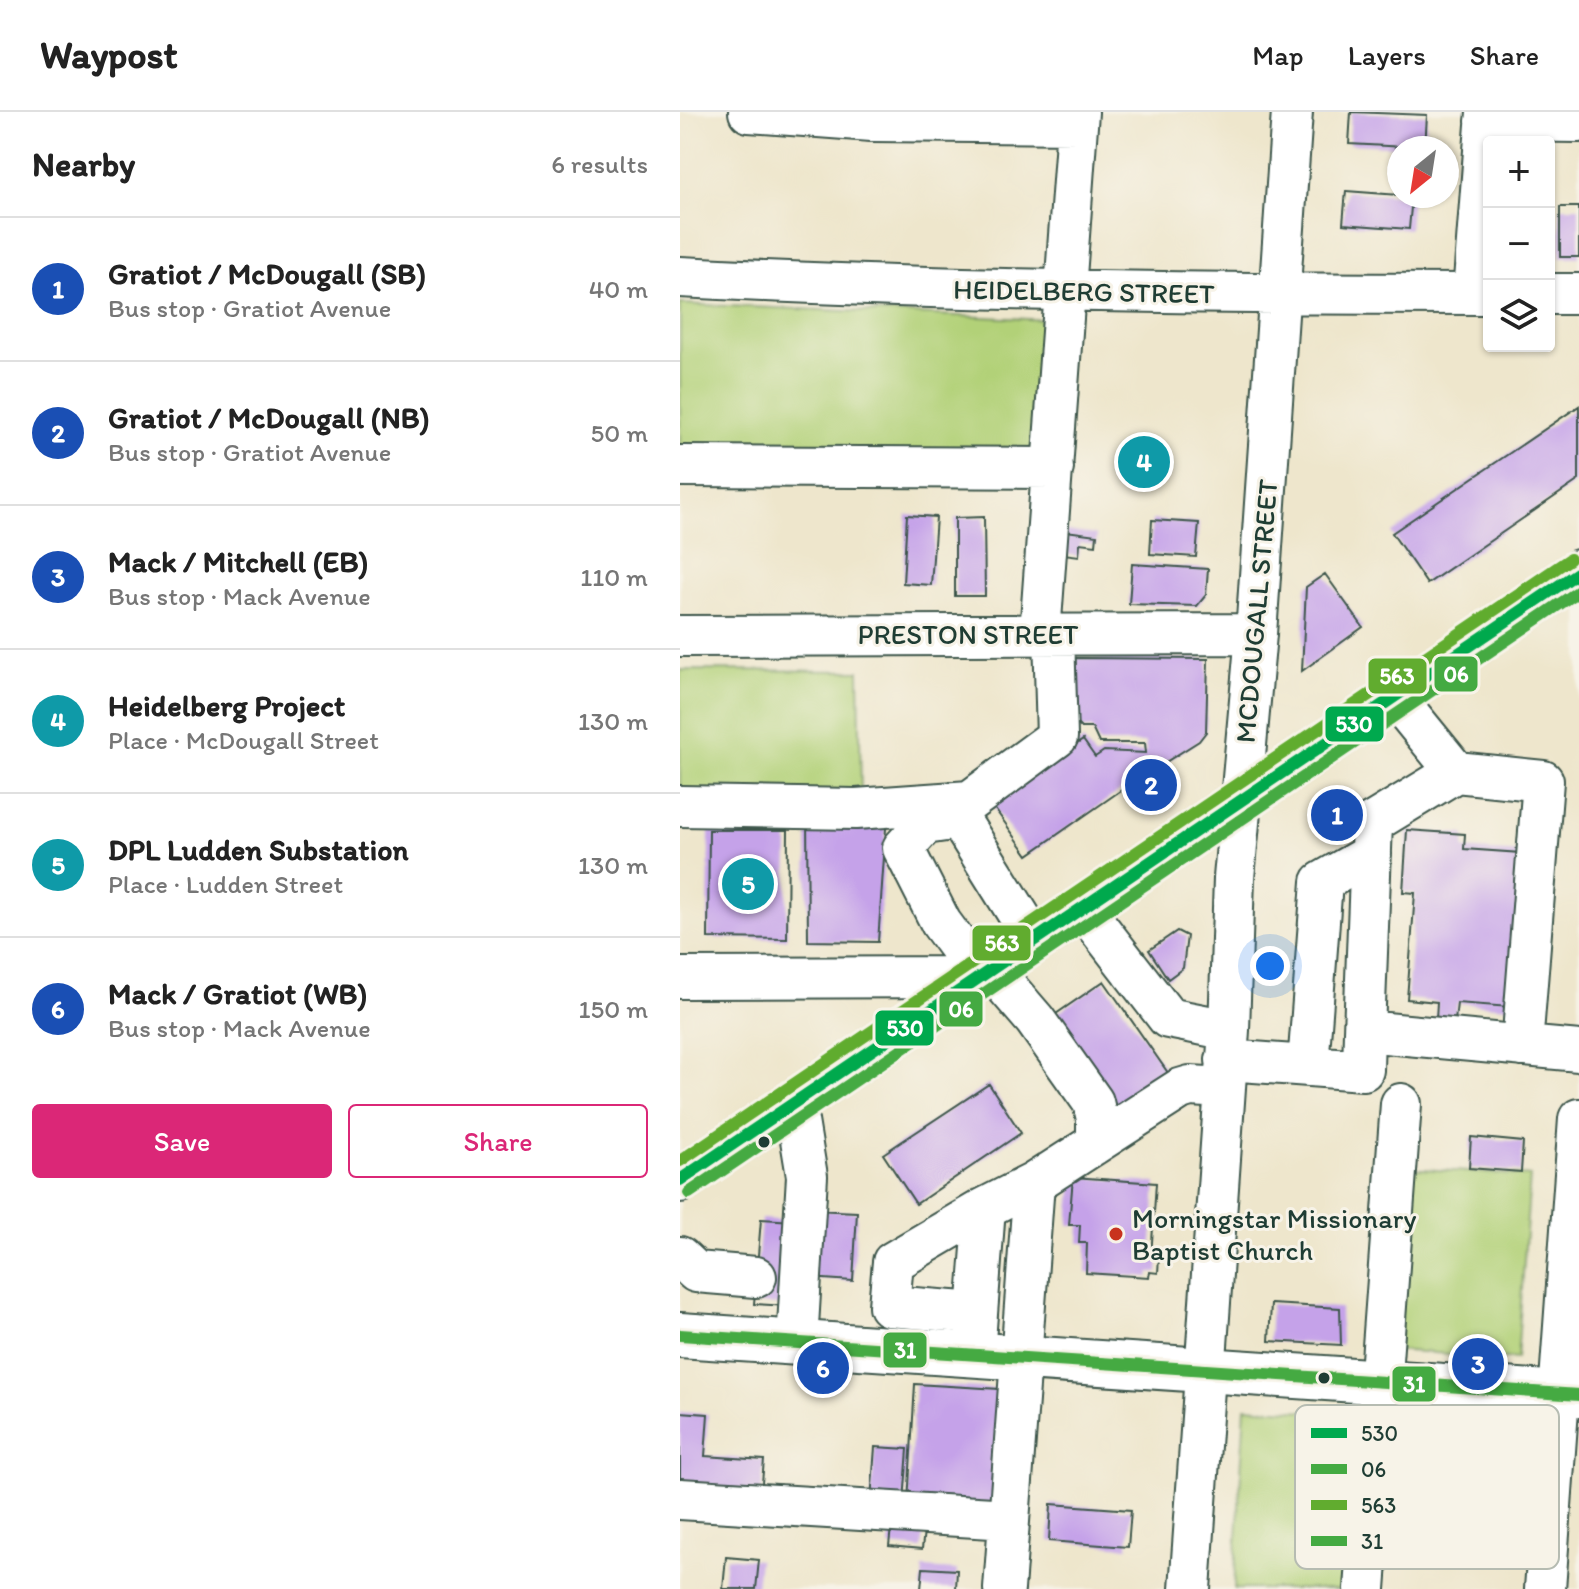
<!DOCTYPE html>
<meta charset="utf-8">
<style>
:root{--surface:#fff;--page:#f6f6f6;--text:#222;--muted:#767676;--line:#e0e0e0;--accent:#db2777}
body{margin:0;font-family:Itim,sans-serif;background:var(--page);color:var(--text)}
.controls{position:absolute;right:24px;top:24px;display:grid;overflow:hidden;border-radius:8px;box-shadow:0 2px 6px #0004}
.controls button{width:72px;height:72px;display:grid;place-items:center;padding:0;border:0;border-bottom:2px solid var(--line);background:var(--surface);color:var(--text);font:40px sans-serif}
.compass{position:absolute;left:707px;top:24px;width:72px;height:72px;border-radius:50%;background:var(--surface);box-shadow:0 2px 6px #0004;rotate:210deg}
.you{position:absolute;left:590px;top:854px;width:28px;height:28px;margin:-20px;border:6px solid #fff;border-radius:50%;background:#1a73e8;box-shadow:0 0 0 12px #1a73e833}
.badge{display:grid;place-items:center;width:52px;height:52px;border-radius:50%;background:var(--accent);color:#fff;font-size:26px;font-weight:700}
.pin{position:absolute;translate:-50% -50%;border:4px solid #fff;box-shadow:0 2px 8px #0006}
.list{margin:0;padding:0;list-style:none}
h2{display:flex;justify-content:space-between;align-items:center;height:104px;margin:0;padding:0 32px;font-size:34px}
h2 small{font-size:26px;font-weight:400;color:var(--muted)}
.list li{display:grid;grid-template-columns:52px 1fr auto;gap:24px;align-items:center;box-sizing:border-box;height:144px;padding:0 32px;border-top:2px solid var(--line)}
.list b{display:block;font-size:30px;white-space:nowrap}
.list p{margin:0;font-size:26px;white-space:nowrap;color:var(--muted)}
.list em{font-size:26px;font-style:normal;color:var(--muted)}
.actions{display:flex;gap:16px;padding:24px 32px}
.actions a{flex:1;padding:18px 0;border:2px solid var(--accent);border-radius:8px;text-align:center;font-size:28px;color:var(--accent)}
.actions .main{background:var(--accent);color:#fff}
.icon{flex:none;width:44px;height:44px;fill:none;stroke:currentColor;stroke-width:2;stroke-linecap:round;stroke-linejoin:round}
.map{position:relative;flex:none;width:899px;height:1477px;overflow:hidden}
header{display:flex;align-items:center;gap:48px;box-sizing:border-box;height:112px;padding:0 40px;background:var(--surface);border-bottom:2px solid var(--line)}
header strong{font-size:38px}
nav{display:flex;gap:44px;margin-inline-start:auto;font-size:28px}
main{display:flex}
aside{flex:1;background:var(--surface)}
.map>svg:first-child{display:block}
.green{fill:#b2d178;stroke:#688756;stroke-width:2}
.building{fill:#c5a2e9}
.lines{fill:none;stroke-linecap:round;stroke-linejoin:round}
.minor-casing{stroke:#3e564b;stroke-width:44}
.major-casing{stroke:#3e564b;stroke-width:48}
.minor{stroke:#fff;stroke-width:40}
.major{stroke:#fff;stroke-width:44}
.bus-1-casing{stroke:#f7f3e8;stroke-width:18}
.bus-2-casing{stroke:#f7f3e8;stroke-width:18}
.bus-3-casing{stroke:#f7f3e8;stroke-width:18}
.bus-4-casing{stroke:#f7f3e8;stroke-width:18}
.bus-1{stroke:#00a94e;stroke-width:12}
.bus-2{stroke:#44aa42;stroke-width:12}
.bus-3{stroke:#61ac2f;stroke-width:12}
.bus-4{stroke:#44aa42;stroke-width:12}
.bus-dot{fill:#1f3d34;stroke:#f7f3e8;stroke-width:3}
.poi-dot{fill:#c8321e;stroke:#f7f3e8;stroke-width:3}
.labels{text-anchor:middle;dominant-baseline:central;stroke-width:6;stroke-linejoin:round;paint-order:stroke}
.street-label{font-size:28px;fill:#1f3d34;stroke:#f7f3e8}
.poi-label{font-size:28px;fill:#1f3d34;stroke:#f7f3e8;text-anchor:start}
.key{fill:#f7f3e8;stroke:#b6bcb2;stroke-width:2}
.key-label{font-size:22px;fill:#1f3d34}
.line-badge{stroke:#f7f3e8;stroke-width:3}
.badge-label{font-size:22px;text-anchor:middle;font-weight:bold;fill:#fff}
</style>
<header>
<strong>Waypost</strong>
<nav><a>Map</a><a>Layers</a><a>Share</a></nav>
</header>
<main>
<aside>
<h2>Nearby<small>6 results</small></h2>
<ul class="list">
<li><span class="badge" style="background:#1a4fb4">1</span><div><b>Gratiot / McDougall (SB)</b><p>Bus stop · Gratiot Avenue</p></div><em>40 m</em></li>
<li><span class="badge" style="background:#1a4fb4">2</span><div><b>Gratiot / McDougall (NB)</b><p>Bus stop · Gratiot Avenue</p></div><em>50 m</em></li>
<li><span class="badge" style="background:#1a4fb4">3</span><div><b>Mack / Mitchell (EB)</b><p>Bus stop · Mack Avenue</p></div><em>110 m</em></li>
<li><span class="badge" style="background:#0f9aa8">4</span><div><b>Heidelberg Project</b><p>Place · McDougall Street</p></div><em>130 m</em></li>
<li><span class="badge" style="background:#0f9aa8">5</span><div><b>DPL Ludden Substation</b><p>Place · Ludden Street</p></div><em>130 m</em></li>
<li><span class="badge" style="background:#1a4fb4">6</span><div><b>Mack / Gratiot (WB)</b><p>Bus stop · Mack Avenue</p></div><em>150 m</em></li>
</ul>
<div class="actions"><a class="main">Save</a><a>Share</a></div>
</aside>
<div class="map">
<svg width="899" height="1477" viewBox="0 0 899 1477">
<rect width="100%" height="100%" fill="#f7f3e8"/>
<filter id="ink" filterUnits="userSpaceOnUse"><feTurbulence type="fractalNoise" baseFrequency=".0125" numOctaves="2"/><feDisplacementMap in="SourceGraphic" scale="16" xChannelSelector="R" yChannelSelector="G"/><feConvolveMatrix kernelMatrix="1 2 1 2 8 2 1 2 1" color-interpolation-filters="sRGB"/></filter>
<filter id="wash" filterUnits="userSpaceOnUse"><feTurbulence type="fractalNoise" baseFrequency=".006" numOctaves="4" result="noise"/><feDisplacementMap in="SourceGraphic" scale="32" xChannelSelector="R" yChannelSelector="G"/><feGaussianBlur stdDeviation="1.8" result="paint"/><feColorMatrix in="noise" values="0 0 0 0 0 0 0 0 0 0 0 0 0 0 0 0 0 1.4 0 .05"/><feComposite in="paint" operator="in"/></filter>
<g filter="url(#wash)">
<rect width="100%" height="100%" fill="#eee6cc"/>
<!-- green -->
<path class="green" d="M 0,192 L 370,208 L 358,343 L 0,338 Z
M 0,558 L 179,559 L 181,685 L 0,684 Z
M 726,1056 L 850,1064 L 837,1247 L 714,1238 Z
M 565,1295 L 689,1303 L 678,1477 L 554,1477 Z"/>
<g id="blocks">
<!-- building -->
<path class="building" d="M 671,0 L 747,3 L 745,36 L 669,32 Z
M 666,79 L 732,84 L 729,117 L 663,112 Z
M 869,85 L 873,85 L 872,156 L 869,156 Z
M 880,95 L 899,95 L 899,145 L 880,145 Z
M 899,294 L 899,368 L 747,472 L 712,421 Z
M 227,403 L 256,405 L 251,473 L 223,471 Z
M 304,405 L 305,484 L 275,484 L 275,406 Z
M 472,408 L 519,411 L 516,445 L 470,442 Z
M 378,418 L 417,423 L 416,433 L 400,431 L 399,444 L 375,441 Z
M 452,452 L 528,457 L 526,483 L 517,494 L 449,492 Z
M 645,462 L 683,515 L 622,559 L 626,475 Z
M 393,546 L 528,547 L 526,620 L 519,629 L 440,679 L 348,743 L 312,693 L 403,628 L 415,645 L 424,639 L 466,641 L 465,631 L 419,631 L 412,616 L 401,616 L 394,609 Z
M 207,702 L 198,830 L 128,829 L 127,703 Z
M 29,718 L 108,718 L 107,827 L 28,826 Z
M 727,718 L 785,722 L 784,737 L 841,741 L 830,895 L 777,891 L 775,909 L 756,908 L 757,890 L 727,887 L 735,781 L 723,780 Z
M 497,819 L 507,824 L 503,856 L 488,867 L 469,838 Z
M 424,869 L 493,968 L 443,1003 L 373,904 Z
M 309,972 L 341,1021 L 236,1092 L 203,1042 Z
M 791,1025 L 843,1030 L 841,1060 L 789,1056 Z
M 393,1065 L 476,1071 L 471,1145 L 479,1145 L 478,1161 L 470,1160 L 469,1165 L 406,1161 L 407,1131 L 399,1131 L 400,1113 L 389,1113 Z
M 133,1098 L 177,1100 L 173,1169 L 129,1166 Z
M 81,1107 L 114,1109 L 108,1194 L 74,1192 Z
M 591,1192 L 660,1196 L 661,1233 L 589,1229 Z
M 235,1272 L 320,1277 L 313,1396 L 228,1391 Z
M 0,1300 L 28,1302 L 25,1344 L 84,1348 L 81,1382 L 0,1376 Z
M 195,1335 L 228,1337 L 224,1390 L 191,1388 Z
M 371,1392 L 451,1398 L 448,1435 L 369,1429 Z
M 211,1415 L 244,1418 L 242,1437 L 209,1434 Z
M 46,1445 L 79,1448 L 76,1477 L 43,1477 Z
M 243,1456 L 277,1458 L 276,1477 L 241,1477 Z"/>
</g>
</g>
<g filter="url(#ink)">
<use href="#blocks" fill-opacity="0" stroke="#3e564b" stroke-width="2"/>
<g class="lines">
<!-- minor casing -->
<g class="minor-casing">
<path id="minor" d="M 69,0 L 192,9 L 397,11
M 806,9 L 899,10
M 0,165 C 270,179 539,182 809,182
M 793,182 L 807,0
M 869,182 L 899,182
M 0,354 L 373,356
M 360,522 L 398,0
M 0,524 L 576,522
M 715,585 L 776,660
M 0,694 L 176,697 L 290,689 L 377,625 L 374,522
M 403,796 L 488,906 L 549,918
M 312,858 L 355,908 L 413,990 L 417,1007 L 417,1023 L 413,1033
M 301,865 L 261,811 L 223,736 L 245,712 L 279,707 L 355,829
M 0,866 L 301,865
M 684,919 L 692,711 L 776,660 L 863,669 L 842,934
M 546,948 L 683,958 L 684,919 L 899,939
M 628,954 L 642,770 L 691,742
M 115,991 L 127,1064 L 117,1231
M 0,1145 L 16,1160 L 76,1165
M 297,1201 L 209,1194 L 213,1150 L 305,1096
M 294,1242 L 305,1096 L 354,1071 L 500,977 L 510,974 L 544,976
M 0,1387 L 329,1407
M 324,1477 L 354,1071
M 510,1477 L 549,918 L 554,766 L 576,522 L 612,0
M 685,1477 L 721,992
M 865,1477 L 899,1007"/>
</g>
<!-- major casing -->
<g class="major-casing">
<path id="major" d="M 0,1068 L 899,460
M 0,1223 L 899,1283"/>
</g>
<!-- minor -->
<use href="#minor" class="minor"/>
<!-- major -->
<use href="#major" class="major"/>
<!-- bus-1 casing -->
<g class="bus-1-casing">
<path id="bus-1" d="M 0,1068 L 899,460"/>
</g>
<!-- bus-2 casing -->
<g class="bus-2-casing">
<path id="bus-2" d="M 9,1081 L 899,479"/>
</g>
<!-- bus-3 casing -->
<g class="bus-3-casing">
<path id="bus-3" d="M 0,1049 L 890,447"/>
</g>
<!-- bus-4 casing -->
<g class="bus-4-casing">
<path id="bus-4" d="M 0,1223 L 899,1283"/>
</g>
<!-- bus-1 -->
<use href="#bus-1" class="bus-1"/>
<!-- bus-2 -->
<use href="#bus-2" class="bus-2"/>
<!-- bus-3 -->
<use href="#bus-3" class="bus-3"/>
<!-- bus-4 -->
<use href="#bus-4" class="bus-4"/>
</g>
</g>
<!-- markers -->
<g class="bus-dot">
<circle cx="84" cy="1030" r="7"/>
<circle cx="644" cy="1266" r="7"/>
</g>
<circle class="poi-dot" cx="436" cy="1122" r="8"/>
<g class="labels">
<!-- street labels -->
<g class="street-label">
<text transform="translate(404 179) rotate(1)">HEIDELBERG STREET</text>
<text transform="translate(576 499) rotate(-85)">MCDOUGALL STREET</text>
<text x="288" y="522">PRESTON STREET</text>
</g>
<!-- poi labels -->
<g class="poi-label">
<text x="452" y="1106">Morningstar Missionary<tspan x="452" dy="32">Baptist Church</tspan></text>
</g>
</g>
<!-- legend -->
<rect x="615" y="1293" width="264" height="164" rx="12" class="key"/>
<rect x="631" y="1316" width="36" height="10" fill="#00a94e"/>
<rect x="631" y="1352" width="36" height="10" fill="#44aa42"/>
<rect x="631" y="1388" width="36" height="10" fill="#61ac2f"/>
<rect x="631" y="1424" width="36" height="10" fill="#44aa42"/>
<g class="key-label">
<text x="681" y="1329">530</text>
<text x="681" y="1365">06</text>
<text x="681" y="1401">563</text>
<text x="681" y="1437">31</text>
</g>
<g class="line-badge">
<rect x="753" y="543" width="46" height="38" rx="8" fill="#44aa42"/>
<rect x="687" y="545" width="61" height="38" rx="8" fill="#61ac2f"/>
<rect x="644" y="593" width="61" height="38" rx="8" fill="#00a94e"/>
<rect x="291" y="812" width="61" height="38" rx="8" fill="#61ac2f"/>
<rect x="258" y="878" width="46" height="38" rx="8" fill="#44aa42"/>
<rect x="194" y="897" width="61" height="38" rx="8" fill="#00a94e"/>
<rect x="202" y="1219" width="46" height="38" rx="8" fill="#44aa42"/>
<rect x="711" y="1253" width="46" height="38" rx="8" fill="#44aa42"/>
</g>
<g class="badge-label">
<text x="776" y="570">06</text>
<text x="717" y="572">563</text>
<text x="674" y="620">530</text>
<text x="322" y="839">563</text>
<text x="281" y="905">06</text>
<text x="225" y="924">530</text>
<text x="225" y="1246">31</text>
<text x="734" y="1280">31</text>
</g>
</svg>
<div class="controls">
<button>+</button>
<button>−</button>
<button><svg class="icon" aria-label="layers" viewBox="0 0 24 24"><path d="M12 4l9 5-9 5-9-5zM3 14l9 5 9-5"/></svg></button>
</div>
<svg class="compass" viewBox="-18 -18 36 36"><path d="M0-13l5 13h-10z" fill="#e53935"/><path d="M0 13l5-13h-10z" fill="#767676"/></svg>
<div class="you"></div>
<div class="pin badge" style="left:657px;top:703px;background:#1a4fb4">1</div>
<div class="pin badge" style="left:471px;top:673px;background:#1a4fb4">2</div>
<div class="pin badge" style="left:798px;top:1252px;background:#1a4fb4">3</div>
<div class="pin badge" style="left:464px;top:350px;background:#0f9aa8">4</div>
<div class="pin badge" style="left:68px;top:772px;background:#0f9aa8">5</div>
<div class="pin badge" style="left:143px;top:1256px;background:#1a4fb4">6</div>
</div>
</main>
